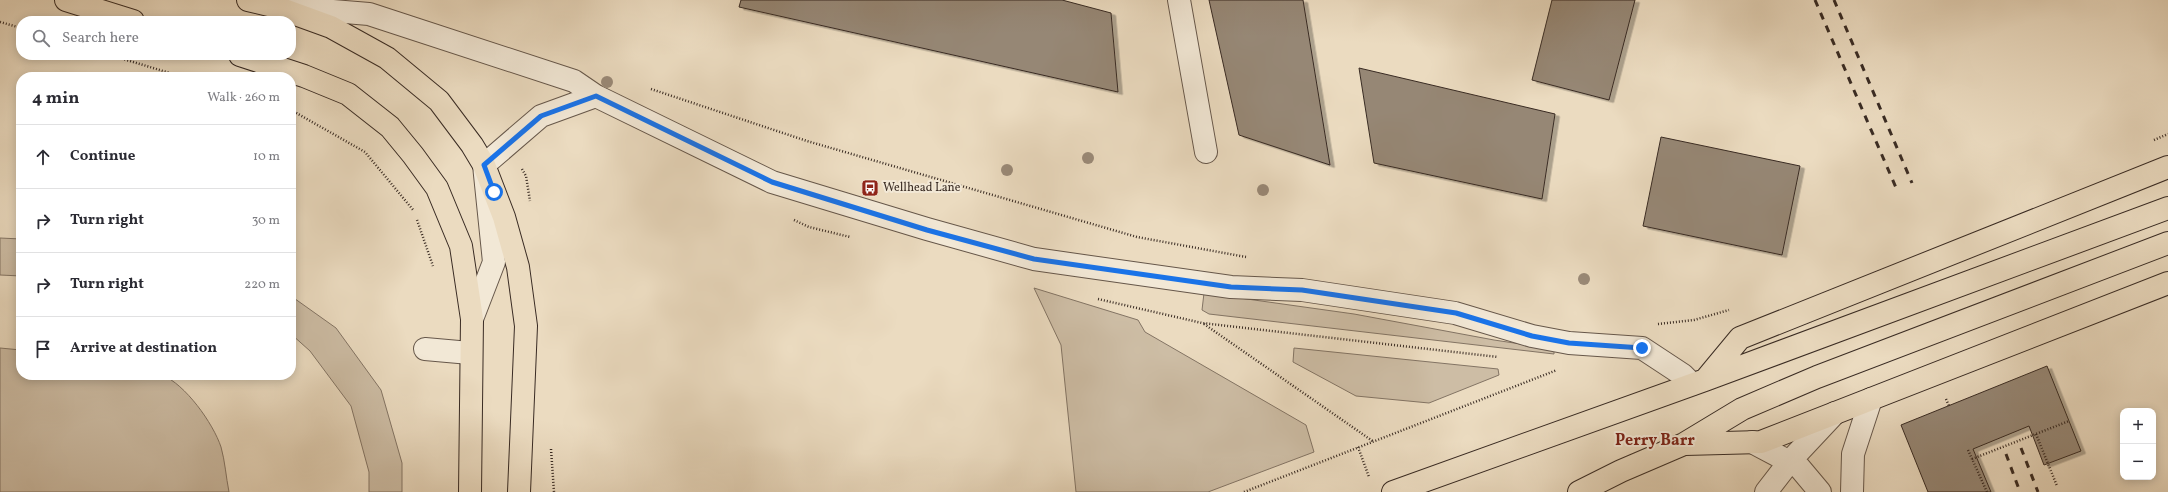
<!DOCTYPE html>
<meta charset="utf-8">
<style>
:root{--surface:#fff;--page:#f7f7f7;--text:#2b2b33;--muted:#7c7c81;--line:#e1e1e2}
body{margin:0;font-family:Vollkorn,serif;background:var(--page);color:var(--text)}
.controls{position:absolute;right:12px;bottom:12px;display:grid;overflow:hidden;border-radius:8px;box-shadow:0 2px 10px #0003}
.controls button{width:36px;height:36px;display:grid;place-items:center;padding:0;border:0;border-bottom:1px solid var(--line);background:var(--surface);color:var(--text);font:20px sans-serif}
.stop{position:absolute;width:12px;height:12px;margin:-9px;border:3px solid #1a73e8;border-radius:50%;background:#fff}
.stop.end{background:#1a73e8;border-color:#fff;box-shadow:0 1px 4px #0008}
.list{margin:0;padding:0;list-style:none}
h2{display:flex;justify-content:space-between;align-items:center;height:52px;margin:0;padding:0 16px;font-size:17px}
h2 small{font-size:13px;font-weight:400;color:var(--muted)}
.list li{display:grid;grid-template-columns:26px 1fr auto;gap:12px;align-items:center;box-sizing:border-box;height:64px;padding:0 16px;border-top:1px solid var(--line)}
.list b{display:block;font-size:15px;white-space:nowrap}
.list em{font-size:13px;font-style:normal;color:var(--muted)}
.icon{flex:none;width:22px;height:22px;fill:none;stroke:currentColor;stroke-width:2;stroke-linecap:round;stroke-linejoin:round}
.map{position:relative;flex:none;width:2168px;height:492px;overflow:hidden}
.search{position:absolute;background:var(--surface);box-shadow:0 2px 10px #0003;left:16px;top:16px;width:280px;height:44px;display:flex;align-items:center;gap:10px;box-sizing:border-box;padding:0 14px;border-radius:16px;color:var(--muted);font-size:15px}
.panel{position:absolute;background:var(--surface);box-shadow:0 2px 10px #0003;left:16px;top:72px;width:280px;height:308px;border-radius:16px}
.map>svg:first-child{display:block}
.green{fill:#cdbda5;stroke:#837464}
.building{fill:#968775;stroke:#392b23;filter:url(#shadow)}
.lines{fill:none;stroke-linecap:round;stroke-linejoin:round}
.minor-casing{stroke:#66574a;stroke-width:24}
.major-casing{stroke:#392b23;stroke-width:24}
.highway-casing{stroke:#392b23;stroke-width:24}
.path{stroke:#392b23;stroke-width:2.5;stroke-dasharray:1 2;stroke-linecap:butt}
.minor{stroke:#f2e8d6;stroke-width:22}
.major{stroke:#ebdbc0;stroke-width:22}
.highway{stroke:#ebdbc0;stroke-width:22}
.rail{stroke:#392b23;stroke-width:3;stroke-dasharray:7 7;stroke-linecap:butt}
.tree{fill:#9a8a78}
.route{stroke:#1a73e8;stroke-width:5}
.labels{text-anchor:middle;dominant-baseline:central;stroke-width:4;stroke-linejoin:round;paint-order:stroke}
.poi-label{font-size:12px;fill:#392b23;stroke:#f2e8d6;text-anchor:start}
.district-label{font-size:16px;font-weight:bold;fill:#7a1f14;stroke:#f2e8d6}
</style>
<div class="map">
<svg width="2168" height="492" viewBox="0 0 2168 492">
<defs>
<filter id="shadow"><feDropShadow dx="4.5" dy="2.5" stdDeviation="0" flood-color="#0004"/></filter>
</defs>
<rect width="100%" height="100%" fill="#ebdbc0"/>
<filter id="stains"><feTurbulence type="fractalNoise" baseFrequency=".005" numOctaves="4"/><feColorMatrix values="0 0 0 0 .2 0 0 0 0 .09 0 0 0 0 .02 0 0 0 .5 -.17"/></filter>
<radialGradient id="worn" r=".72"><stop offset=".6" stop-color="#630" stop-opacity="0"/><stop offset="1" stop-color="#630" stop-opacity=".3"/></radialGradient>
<!-- green -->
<path class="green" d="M 0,238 L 21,239 L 21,276 L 0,275 Z
M 1034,288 L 1138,320 L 1145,332 L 1306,425 L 1314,452 L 1208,492 L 1076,492 L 1061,345 Z
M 1204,293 L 1354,314 L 1494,340 L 1554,349 L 1554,354 L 1209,314 L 1202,310 Z
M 291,296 L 336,328 L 381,390 L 402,463 L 402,492 L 369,492 L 369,472 L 351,406 L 310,351 L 291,334 Z
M 0,348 L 21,350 L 21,375 L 162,375 C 185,384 213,423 221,447 C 225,461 226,477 229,492 L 0,492 Z
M 1294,348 L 1498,369 L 1499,375 L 1429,403 L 1356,396 L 1293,362 Z"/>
<!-- building -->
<path class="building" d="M 741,0 L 1062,0 L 1111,13 L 1118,92 L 739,7 Z
M 1209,0 L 1303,0 L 1330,165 L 1239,135 Z
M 1552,0 L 1635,0 L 1609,100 L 1532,80 Z
M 1359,68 L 1555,114 L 1542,199 L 1374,163 Z
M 1661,137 L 1800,166 L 1782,255 L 1643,226 Z
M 2047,366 L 2081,451 L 2044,465 L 2029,426 L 1973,449 L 1991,492 L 1928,492 L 1901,425 Z"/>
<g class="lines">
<!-- minor casing -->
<g class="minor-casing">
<path id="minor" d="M 1179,0 L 1206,152
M 285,7 L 369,14 L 574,81 L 596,96 L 772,182 L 927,229 L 1034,259 L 1231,287 L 1302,290 L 1455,313 L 1532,336 L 1569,343 L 1642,348 L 1683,375 L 1692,384
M 472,319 L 494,262 L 484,165 L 541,116 L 596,96
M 425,349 L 470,353
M 1752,442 L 1799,467 L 1820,492
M 1766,492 L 1790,461 L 1835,413
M 1852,492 L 1853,454 L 1871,399"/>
</g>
<!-- major casing -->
<g class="major-casing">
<path id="major" d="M 66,0 L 133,21
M 248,0 L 273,6 L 331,27 L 387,58 L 439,101 L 472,145 L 484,165 L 504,217 L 518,267 L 526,326 L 519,492
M 240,55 L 304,76 L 348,94 L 390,127 L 413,155 L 437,188 L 461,246 L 472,319 L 470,492"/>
</g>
<!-- highway casing -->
<g class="highway-casing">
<path id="highway" d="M 1706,379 L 1740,338 L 2168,167
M 1685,444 L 1761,442 L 2168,283
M 1393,492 L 1705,380 L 2168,208
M 1579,492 L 1621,471 L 1684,444 L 1742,409 L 1817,377 L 2168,243"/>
</g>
<!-- path -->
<path class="path" d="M 0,22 L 21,28
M 110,55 L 183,77
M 651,89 L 807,141 L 1137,237 L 1246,257
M 291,110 L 365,152 L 414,211
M 2154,140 L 2168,134
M 522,169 L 526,176 L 530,201
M 417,220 L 433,266
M 794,220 L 809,227 L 850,237
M 1098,299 L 1202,323 L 1498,357
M 1204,324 L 1374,442
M 1658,324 L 1694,320 L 1729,310
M 1946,399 L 1949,406
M 2036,434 L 2057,486
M 1358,447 L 1369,477
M 551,449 L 554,492
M 1968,450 L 1987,492
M 1972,459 L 2069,421
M 1244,492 L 1557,370"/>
<!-- minor -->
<use href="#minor" class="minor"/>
<!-- major -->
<use href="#major" class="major"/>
<!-- highway -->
<use href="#highway" class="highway"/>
<!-- rail -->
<path class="rail" d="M 1815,0 L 1897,190
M 1834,0 L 1912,183
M 2021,448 L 2038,492
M 2006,454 L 2020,492"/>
</g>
<!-- trees -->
<g class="tree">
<circle cx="607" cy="82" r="6"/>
<circle cx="1088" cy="158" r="6"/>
<circle cx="1007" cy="170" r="6"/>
<circle cx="1263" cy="190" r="6"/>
<circle cx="1584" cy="279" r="6"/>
</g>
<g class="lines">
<!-- route -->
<path class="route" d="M 494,192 L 484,165 L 541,116 L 596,96 L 772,182 L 927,230 L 1034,259 L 1231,287 L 1302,290 L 1456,313 L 1532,336 L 1569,343 L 1642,348"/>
</g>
<!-- icons -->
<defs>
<g id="bus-square" transform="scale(0.9)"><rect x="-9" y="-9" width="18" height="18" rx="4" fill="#8f2418" stroke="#f2e8d6"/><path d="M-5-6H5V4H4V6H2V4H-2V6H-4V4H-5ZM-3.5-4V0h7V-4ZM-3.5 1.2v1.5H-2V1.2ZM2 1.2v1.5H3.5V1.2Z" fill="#fff"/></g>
</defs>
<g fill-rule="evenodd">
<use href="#bus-square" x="870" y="188"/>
</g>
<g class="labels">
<!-- poi labels -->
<g class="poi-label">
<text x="883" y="188">Wellhead Lane</text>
</g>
<!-- district labels -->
<g class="district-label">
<text x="1655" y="441">Perry Barr</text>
</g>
</g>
<rect width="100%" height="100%" filter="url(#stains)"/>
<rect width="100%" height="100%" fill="url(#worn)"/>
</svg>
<div class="controls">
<button>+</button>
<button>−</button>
</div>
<div class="stop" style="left:494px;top:192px"></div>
<div class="stop end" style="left:1642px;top:348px"></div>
<div class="search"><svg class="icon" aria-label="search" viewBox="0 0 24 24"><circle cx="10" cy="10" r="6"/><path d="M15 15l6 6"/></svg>Search here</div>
<section class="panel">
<h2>4 min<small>Walk · 260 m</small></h2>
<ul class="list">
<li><svg class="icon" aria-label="ahead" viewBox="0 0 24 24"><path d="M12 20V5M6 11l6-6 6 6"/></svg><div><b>Continue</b></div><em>10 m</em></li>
<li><svg class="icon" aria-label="right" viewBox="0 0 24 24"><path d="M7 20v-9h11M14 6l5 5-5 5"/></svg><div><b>Turn right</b></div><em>30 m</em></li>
<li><svg class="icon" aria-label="right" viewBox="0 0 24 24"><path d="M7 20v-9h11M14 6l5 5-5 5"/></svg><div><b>Turn right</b></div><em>220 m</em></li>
<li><svg class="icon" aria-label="arrive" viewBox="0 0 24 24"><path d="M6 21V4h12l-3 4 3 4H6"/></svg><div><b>Arrive at destination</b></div></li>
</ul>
</section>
</div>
